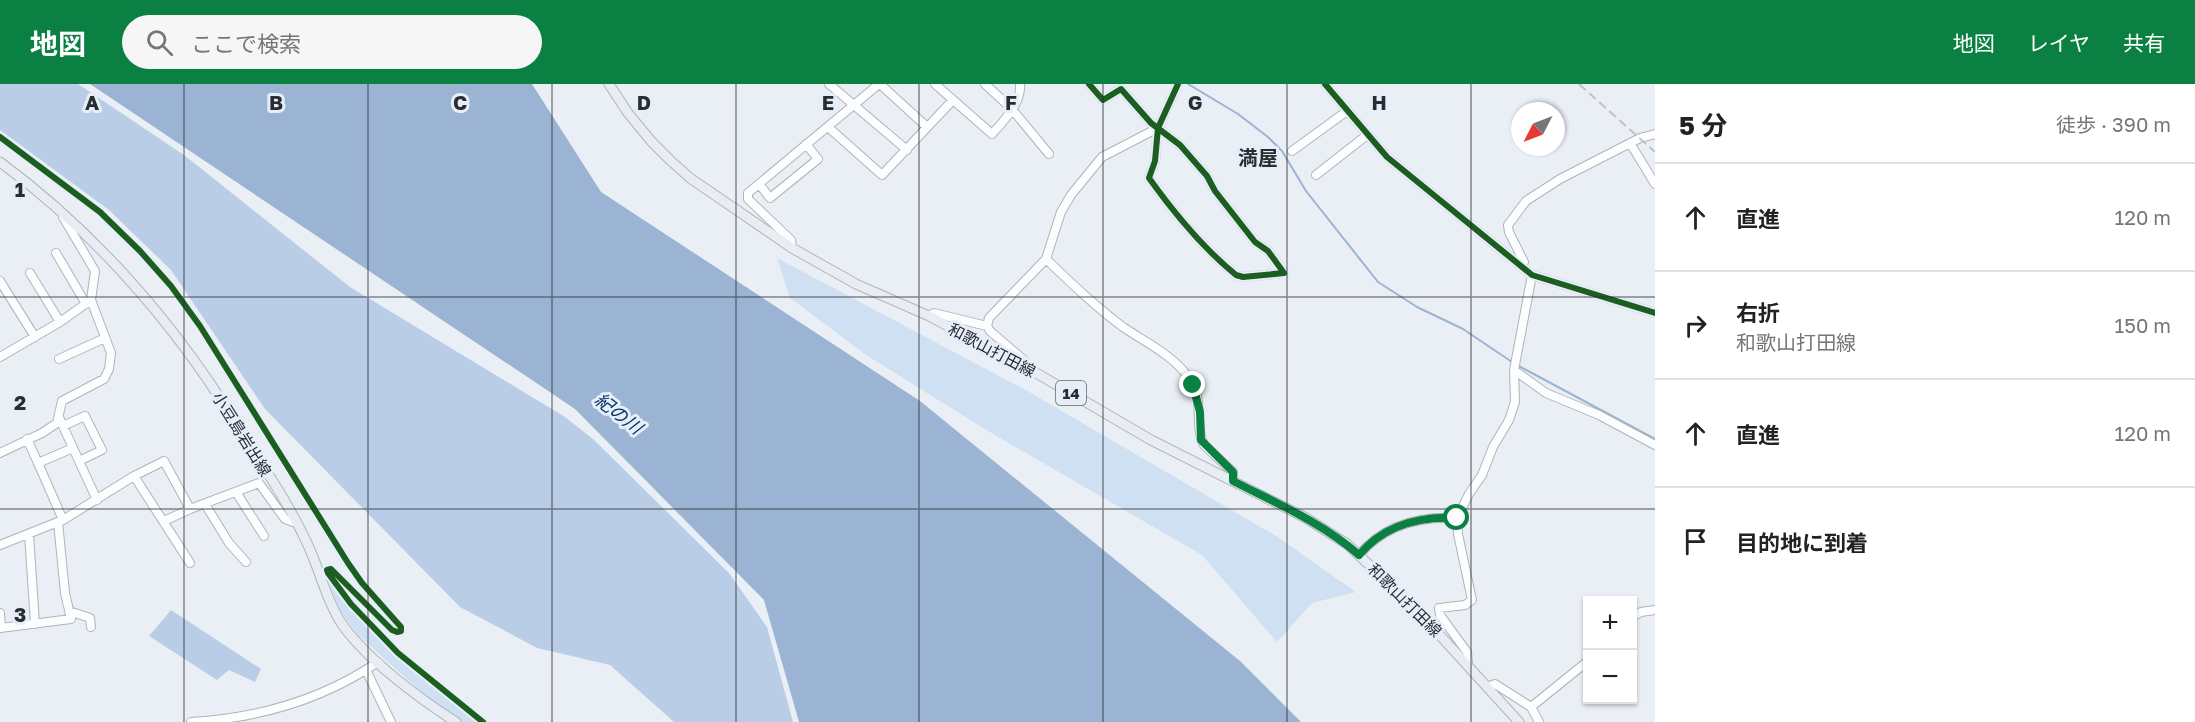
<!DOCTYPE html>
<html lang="ja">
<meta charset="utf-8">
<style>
:root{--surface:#fff;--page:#f6f6f6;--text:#222;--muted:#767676;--line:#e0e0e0;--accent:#0b8043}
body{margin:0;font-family:"Golos Text","Noto Sans JP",sans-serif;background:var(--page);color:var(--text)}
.controls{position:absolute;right:18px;bottom:18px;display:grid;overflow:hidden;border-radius:0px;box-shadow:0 2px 4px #0004}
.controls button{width:54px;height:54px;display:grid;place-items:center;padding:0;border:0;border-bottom:2px solid var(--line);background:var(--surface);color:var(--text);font:30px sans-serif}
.compass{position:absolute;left:1511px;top:18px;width:54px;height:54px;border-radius:50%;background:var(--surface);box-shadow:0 2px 4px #0004;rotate:228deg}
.stop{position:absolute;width:18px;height:18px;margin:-14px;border:4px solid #0b8043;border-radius:50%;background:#fff}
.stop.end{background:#0b8043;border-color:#fff;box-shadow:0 2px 6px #0008}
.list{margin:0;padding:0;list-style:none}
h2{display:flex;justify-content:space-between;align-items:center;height:78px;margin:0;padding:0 24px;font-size:26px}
h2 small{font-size:20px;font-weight:400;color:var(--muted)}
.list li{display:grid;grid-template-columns:39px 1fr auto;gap:18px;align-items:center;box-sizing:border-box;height:108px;padding:0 24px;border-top:2px solid var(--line)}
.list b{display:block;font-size:22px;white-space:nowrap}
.list p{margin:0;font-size:20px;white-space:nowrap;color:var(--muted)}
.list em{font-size:20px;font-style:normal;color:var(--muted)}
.icon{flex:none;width:33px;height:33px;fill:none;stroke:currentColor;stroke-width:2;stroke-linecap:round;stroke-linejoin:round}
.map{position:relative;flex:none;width:1655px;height:638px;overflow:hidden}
header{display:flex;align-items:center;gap:36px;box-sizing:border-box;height:84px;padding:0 30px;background:var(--accent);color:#fff}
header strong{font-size:28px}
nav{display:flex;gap:33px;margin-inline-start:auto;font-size:21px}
.search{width:420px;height:54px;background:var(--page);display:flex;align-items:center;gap:15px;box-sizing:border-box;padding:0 21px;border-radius:33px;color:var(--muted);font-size:22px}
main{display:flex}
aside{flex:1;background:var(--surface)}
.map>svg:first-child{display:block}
.green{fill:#d0e0f3}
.forest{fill:#bacde7}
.water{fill:#9cb4d3}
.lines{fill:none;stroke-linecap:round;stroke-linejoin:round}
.stream{stroke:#9cb4d3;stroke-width:2}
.minor-casing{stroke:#b0b4b8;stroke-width:10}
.major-casing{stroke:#acb5c0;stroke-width:11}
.minor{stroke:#fcfdfe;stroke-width:8}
.major{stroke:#e9edf3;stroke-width:9}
.rail{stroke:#c0c2c4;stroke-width:2;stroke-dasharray:9 4.5;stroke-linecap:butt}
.cycleway-casing{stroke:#e6eef9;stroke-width:10}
.cycleway{stroke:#1b5e20;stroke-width:6}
.route{stroke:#0b8043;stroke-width:8}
.grid{fill:none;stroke:#292c30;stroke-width:1.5;stroke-opacity:0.55}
.labels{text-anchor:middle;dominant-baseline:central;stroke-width:6;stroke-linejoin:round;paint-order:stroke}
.shield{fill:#e6eef9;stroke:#62666c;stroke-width:1.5}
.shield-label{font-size:15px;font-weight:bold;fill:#292c30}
.street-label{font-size:16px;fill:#292c30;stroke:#e6eef9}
.water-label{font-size:18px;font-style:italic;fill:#053366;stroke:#e6eef9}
.quarter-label{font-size:20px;font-weight:bold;fill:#292c30;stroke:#e6eef9}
.grid-label{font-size:20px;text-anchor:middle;font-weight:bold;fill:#292c30;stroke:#e6eef9;stroke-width:6;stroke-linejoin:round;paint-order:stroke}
</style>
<header>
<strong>地図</strong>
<div class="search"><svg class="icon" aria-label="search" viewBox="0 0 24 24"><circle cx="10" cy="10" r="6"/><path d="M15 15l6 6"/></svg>ここで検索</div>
<nav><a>地図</a><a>レイヤ</a><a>共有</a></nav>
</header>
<main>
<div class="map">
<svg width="1655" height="638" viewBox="0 0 1655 638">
<rect width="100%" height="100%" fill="#eaeff5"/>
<!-- green -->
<path class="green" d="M 777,174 L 1031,309 L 1276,452 L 1356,508 L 1312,519 L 1277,558 L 1202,471 L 988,347 L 866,271 L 790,214 Z
M 322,485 L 351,527 L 395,572 L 477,638 L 463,638 L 438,623 L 358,551 L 341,528 Z"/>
<!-- forest -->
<path class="forest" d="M 0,0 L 78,0 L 184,71 L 350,203 L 565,333 L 593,355 L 729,489 L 767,543 L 793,638 L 674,638 L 610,581 L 537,564 L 460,523 L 265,325 L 171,186 L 109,126 L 0,46 Z
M 171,526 L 261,585 L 255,598 L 229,586 L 217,596 L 149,552 Z"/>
<!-- water -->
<path class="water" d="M 90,0 L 532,0 L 601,108 L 920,317 L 1240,577 L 1301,638 L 799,638 L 764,516 L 575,325 Z"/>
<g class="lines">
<!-- stream -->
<path class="stream" d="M 1188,0 L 1238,30 L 1268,53 L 1282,67 L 1306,107 L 1378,198 L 1417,223 L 1463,245 L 1512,278
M 1517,281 L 1655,355"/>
<!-- minor casing -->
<g class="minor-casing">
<path id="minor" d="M 829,0 L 907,66
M 880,0 L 927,43
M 935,0 L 992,50 C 1004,37 1022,18 1020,0
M 985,0 L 1011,24 L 1049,70
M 1089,0 L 1103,16 L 1121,5 L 1151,39 L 1180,61 L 1207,92 L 1215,107 L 1255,158 L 1268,167 L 1284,189 L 1243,193 L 1236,191 C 1203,164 1174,129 1149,94 L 1155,77 L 1158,44 L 1178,0
M 1325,0 L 1387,73 L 1532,191 L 1655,229
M 828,43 L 882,91 L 953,16
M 1630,59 L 1655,100
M 1292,67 L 1347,27
M 1316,91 L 1367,51
M 759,100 L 770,114 L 818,75 L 806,60
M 792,164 L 791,156 L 748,115 L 748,109 L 879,0
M 56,169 L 86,220
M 1046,175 C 1071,199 1096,223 1123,243 C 1145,258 1173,271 1189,294 C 1205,315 1194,344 1204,361 L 1233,388 L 1233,397
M 1522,183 L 1524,178 L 1509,148 L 1508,141 L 1526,117 L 1560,95 L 1640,54 L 1655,50
M 30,189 L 60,238
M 0,197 L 35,253
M 929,232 L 934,229 L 987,242 L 990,247 L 1025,277 L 1026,283
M 987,242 L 989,234 L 1046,175 L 1061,128 L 1071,111 L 1102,73 L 1158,44
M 0,273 L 60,238 L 91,216
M 59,275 L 105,254
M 1514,286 L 1546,309 L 1599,331 L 1655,361
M 59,333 L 63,342 L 85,332 L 102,366 L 79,377
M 63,342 L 73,364
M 27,355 L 38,379
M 0,369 L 42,349 L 57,339 L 62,317 L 104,295 L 109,285 L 111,269 L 91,216 L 95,187 L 63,133
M 134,392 L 190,479
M 236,408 L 264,452
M 205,420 L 229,459 L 246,478
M 1457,434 L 1458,450 L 1472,516 L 1465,521 L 1439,524 L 1440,531 L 1467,568 L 1468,581
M 63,436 L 38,379 L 73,364 L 97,416
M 164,437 L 190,425
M 29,450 L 35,540
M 0,461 L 63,436 L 134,392 L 164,377 L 190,425 L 259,399 L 285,435 L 296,439
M 1359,471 C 1384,441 1419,432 1457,434 L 1469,410 L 1482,391 L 1493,363 L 1509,336 L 1515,318 L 1514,286 L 1532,191
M 69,527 L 90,534 L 91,543
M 0,529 L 1,544
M 1632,533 L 1641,528 L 1655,526
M 0,544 L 71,535 L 65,509 L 58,438
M 366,586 L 391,638
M 1487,603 L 1495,600 L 1531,623 L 1539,638
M 1531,623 L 1588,577
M 191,638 C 259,634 322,616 378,578"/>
</g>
<!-- major casing -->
<g class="major-casing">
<path id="major" d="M 609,0 L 628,29 L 651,57 L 671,77 L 690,94 L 792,164 L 856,200 L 929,232 L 1026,283 L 1151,356 L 1306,434 L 1347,460 L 1416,525 L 1519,638
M 0,78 C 97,150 176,241 239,344 C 262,381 288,418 306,457 C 319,483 325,513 340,537 C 362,572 421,616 456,638"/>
</g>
<!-- minor -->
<use href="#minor" class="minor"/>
<!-- major -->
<use href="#major" class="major"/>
<!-- rail -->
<path class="rail" d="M 1579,0 L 1655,68"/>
<!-- cycleway casing -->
<g class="cycleway-casing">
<path id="cycleway" d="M 1089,0 L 1103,16 L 1121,5 L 1151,39 L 1180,61 L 1207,92 L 1215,107 L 1255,158 L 1268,167 L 1284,189 L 1243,193 L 1236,191 C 1203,164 1174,129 1149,94 L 1155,77 L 1158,44 L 1178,0
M 1325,0 L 1387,73 L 1532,191 L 1655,229
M 0,53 L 100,128 L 140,167 L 171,202 L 200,242 L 348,479 L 362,499 L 401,543 L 401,547 L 397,548 L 392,546 L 331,485 L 327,486 L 328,489 L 351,520 L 398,569 L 483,638"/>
</g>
<!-- cycleway -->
<use href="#cycleway" class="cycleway"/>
</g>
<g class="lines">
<!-- route -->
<path class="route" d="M 1193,301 L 1200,328 L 1201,356 L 1233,388 L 1233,397 C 1276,419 1323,439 1359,471 C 1384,441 1419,432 1457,434"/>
</g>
<!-- grid -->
<path class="grid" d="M 184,0 L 184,638M 368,0 L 368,638M 552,0 L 552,638M 736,0 L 736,638M 919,0 L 919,638M 1103,0 L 1103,638M 1287,0 L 1287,638M 1471,0 L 1471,638M 0,213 L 1655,213M 0,425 L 1655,425"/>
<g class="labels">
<!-- shield labels -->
<rect class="shield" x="1056" y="297" width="30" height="24" rx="4.5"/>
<g class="shield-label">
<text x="1071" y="309">14</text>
</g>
<!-- street labels -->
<g class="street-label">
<text transform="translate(992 266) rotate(28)">和歌山打田線</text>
<text transform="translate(242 350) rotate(58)">小豆島岩出線</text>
<text transform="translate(1405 516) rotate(45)">和歌山打田線</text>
</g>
<!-- water labels -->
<g class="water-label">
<text transform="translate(619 329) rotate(38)">紀の川</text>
</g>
<!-- quarter labels -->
<g class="quarter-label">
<text x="1258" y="73">満屋</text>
</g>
</g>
<g class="grid-label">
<text x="92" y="26">A</text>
<text x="276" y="26">B</text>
<text x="460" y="26">C</text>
<text x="644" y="26">D</text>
<text x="828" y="26">E</text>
<text x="1011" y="26">F</text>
<text x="1195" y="26">G</text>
<text x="1379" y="26">H</text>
<text x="20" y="113">1</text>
<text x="20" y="326">2</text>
<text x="20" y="538">3</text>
</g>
</svg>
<div class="controls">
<button>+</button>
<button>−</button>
</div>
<svg class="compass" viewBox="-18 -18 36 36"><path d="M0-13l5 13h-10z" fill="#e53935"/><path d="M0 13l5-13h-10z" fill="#767676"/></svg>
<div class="stop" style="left:1457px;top:434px"></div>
<div class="stop end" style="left:1193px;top:301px"></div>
</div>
<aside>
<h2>5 分<small>徒歩 · 390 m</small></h2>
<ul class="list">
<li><svg class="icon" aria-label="ahead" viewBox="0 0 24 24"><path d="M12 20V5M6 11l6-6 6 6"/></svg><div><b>直進</b></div><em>120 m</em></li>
<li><svg class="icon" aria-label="right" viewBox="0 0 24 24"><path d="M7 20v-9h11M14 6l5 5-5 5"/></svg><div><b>右折</b><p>和歌山打田線</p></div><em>150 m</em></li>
<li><svg class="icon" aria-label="ahead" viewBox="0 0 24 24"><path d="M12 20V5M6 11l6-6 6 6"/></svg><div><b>直進</b></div><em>120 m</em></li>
<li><svg class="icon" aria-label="arrive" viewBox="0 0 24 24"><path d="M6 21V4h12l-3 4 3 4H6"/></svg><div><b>目的地に到着</b></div></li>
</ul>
</aside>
</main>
